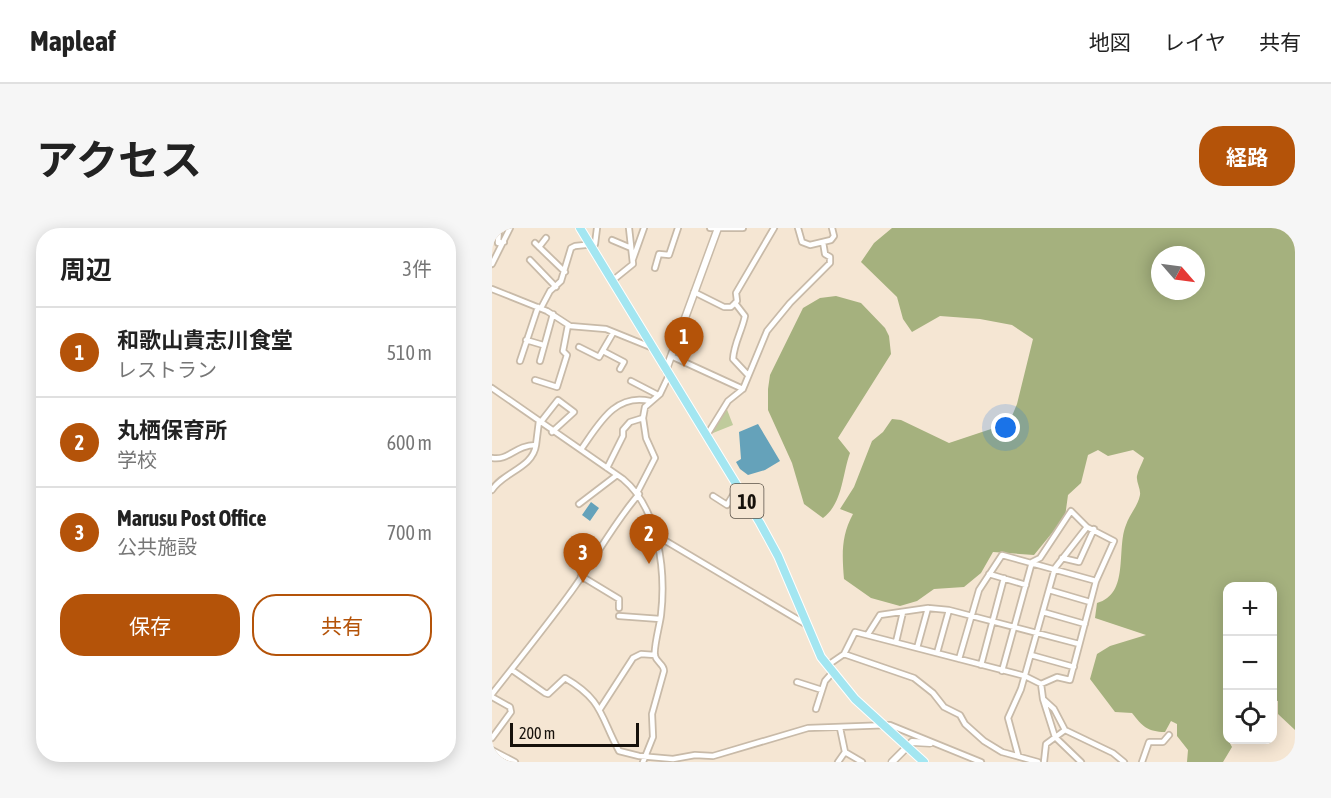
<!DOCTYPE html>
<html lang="ja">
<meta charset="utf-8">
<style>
:root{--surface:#fff;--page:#f6f6f6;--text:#222;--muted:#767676;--line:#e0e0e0;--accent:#b45309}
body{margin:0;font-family:"Asap Condensed","Noto Sans JP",sans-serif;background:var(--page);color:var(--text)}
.controls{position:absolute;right:18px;bottom:18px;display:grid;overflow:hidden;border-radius:12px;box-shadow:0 3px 15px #0003}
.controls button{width:54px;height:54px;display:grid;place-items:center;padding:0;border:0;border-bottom:2px solid var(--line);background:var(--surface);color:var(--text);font:30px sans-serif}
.compass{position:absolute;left:659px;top:18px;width:54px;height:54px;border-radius:50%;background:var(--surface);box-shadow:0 3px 15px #0003;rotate:118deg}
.scale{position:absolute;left:18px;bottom:15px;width:129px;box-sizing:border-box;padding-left:6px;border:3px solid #16110b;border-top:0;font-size:16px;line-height:21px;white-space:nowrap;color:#16110b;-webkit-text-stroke:4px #f5e6d3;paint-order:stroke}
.you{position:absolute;left:514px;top:200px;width:21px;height:21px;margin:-15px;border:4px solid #fff;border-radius:50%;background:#1a73e8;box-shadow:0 0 0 9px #1a73e833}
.badge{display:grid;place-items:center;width:39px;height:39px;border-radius:50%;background:var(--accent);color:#fff;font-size:20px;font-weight:700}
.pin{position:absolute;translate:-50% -50px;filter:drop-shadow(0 2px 3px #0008)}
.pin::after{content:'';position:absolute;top:32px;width:21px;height:18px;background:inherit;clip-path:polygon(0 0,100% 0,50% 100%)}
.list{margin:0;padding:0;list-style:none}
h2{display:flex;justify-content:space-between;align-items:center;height:78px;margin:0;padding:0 24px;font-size:26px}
h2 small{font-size:20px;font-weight:400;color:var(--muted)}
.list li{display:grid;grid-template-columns:39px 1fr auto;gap:18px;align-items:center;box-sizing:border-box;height:90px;padding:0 24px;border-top:2px solid var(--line)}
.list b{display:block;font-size:22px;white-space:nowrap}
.list p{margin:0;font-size:20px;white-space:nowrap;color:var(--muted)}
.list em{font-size:20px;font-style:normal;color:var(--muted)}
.actions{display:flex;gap:12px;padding:18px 24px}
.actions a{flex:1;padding:14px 0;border:2px solid var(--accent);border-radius:24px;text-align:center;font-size:21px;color:var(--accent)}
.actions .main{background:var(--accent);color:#fff}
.icon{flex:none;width:33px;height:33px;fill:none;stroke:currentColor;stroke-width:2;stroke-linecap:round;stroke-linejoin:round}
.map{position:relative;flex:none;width:803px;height:534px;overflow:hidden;border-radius:24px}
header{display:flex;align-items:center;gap:36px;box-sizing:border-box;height:84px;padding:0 30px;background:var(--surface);border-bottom:2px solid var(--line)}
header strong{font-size:28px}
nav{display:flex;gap:33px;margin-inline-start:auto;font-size:21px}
.intro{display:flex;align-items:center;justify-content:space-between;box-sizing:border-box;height:144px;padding:0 36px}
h1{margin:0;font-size:42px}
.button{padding:15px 27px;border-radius:24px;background:var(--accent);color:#fff;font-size:21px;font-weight:700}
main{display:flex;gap:36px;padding:0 36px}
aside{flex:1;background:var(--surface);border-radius:24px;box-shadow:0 3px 15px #0003}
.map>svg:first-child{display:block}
.green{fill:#bfcb9c}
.forest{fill:#a5b17e;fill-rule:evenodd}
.water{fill:#65a2ba}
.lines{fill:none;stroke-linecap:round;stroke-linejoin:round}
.minor-casing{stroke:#c8baa8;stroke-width:8}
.tertiary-casing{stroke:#c8baa8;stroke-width:9}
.primary-casing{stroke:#fff;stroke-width:10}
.minor{stroke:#fff;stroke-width:4.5}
.tertiary{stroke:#fff;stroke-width:6}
.primary{stroke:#a3e6f1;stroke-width:8}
.labels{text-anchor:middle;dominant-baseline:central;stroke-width:5;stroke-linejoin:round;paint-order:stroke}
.shield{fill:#f5e6d3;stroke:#595147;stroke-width:1.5}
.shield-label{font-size:20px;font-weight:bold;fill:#16110b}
</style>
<header>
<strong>Mapleaf</strong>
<nav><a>地図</a><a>レイヤ</a><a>共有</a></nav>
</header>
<div class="intro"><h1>アクセス</h1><a class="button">経路</a></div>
<main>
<aside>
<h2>周辺<small>3件</small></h2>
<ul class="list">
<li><span class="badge">1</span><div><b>和歌山貴志川食堂</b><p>レストラン</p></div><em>510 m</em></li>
<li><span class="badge">2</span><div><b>丸栖保育所</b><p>学校</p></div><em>600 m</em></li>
<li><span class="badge">3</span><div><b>Marusu Post Office</b><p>公共施設</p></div><em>700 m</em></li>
</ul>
<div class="actions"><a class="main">保存</a><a>共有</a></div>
</aside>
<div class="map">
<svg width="803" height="534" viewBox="0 0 803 534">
<rect width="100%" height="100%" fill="#f5e6d3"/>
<!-- green -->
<path class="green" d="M 234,179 L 241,197 L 221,205 L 220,202 Z"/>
<!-- forest -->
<path class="forest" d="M 400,0 L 803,0 L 803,502 L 786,486 L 786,473 L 781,472 L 780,358 L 736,358 L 736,493 L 732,504 L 740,519 L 731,534 L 695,534 L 696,522 L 685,508 L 685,496 L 679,493 L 673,504 C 656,504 650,498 640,485 L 623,484 L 598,451 L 605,426 L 618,418 L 654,407 L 603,390 L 605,375 C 638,366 624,321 634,297 C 637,287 646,278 648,267 C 649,261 644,254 645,248 C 646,242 650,236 652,230 L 641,222 L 616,228 L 606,222 L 596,227 L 589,255 L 576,267 L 573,289 L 542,327 L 501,324 L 489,345 L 472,359 L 442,361 L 425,373 L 408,378 L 379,370 L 352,351 C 350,327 349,308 361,286 L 348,281 L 362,259 L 380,213 L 391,204 L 400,191 L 409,192 L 457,215 L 517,195 L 525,176 L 541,111 L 520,97 L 488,91 L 448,88 L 420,104 L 411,91 L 405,69 L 369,34 L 382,15 ZM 668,27 L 704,27 L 704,63 L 668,63 Z
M 344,68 L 369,75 L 393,100 L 397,108 L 399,126 L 346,210 L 358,225 C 350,247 351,275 331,290 L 312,276 L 300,235 L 276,182 L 276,161 L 278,147 L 311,80 L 328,70 Z"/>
<!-- water -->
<path class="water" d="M 266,196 L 288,233 L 273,242 L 256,247 L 248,241 L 244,234 L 249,231 L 247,204 Z
M 99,274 L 107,280 L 98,293 L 90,287 Z"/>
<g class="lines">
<!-- minor casing -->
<g class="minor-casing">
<path id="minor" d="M 7,0 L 6,15 L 12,14
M 218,0 L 251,0
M 306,0 L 310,14 L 318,17 L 339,12 L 342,8 L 340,0
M 120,12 L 139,20
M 43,15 L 73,44
M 47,19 L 54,10
M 141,31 L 152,0
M 38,32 L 64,59
M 0,36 L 18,0
M 163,40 L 167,26 L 177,27 L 186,0
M 120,53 L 141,36 L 137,0
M 0,61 L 55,83 L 78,98 L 114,101 L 161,120
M 202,64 L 232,79 L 239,79 L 245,73 L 244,65 L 282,0
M 243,75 L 253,88 C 250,103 242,115 241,131 L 256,147
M 49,80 L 58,63 L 69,53 L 79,20 L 83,18 L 103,16 L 105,0
M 34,112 L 51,117
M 87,119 L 107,129 L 121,105
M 111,123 L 132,134 L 128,141
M 179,128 L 251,161
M 28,133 L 46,79
M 48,133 L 61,86
M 43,152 L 65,159 L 75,127 L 71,123 L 76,97
M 139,153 L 166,167
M 0,160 L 131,251 C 167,281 174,343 169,387 C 168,396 161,421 163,428 C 165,435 172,436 172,443 L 160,486 L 161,509 L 151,534
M 48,195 L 66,172 L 82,184 L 60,204
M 215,207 L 236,173 L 251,161 L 275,103 L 298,75 L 338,35 L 338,29 L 333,26 L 331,14
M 90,220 C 107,196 123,165 158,173
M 0,230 C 17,233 23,217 44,217 L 47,193
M 115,240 L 131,208 L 131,202 L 138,194 L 151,190
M 0,262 C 11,244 41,240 44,217
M 146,263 L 163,230 L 154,210 L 151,190 L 153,179 L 168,166 L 177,147
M 221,268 L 235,277 L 246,259
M 87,276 L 125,247
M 162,306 L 315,397
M 570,330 L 587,334 L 602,301
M 497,346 L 534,357
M 89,348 L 127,371 L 127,380
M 557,362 L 598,374
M 551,384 L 593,396
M 127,388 L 168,391
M 376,406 L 388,387 L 436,380 L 457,382 L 587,416
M 404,414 L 411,384
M 425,420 L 436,380
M 445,425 L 457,382
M 352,426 L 422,450 L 441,465 L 452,479 L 468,487 L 473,496 L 492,513 L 510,524 L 546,534
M 539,427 L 582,439
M 467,431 L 487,362 L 510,327 L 604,353
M 336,437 L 352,426 L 363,404 L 533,448 L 549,456
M 489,437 L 512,350
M 20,442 L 53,465 L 56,466 L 73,450 C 111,472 108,488 127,523 L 147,528 L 181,531 L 203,527 L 221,528 L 316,500 L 398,497 L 489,534
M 510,443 L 540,334 L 548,330 L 579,283 L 595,299 L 622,313 L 604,353 L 578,452 L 565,449 L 549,456
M 305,454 L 330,462
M 549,456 L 551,471 L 562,481 L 573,502 L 621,525 L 632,534
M 0,466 C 25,434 51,402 76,368 C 101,335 120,297 147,266
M 0,469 L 18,479 L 19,484 L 0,510
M 551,471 L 563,509 L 589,534
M 108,481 L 141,430 L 149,426 L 163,427
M 324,481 L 333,453 L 341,444
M 0,522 L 23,534
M 353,524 L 370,534
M 526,527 L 516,490 L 529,461 L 563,340 L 595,299
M 346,534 L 353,524 L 348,500
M 552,534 L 554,516 L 573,502
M 650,534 L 657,514 L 671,514 L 677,507"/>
</g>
<!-- tertiary casing -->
<g class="tertiary-casing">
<path id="tertiary" d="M 174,142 L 226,0
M 400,534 L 420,514 L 438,515"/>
</g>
<!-- primary casing -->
<g class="primary-casing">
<path id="primary" d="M 88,0 L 268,295 L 286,328 L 329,429 L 363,471 L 432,534"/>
</g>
<!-- minor -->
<use href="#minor" class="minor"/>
<!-- tertiary -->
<use href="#tertiary" class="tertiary"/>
<!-- primary -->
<use href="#primary" class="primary"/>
</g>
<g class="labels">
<!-- shield labels -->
<rect class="shield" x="238.5" y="256" width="33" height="34" rx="4.5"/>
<g class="shield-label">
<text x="255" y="273">10</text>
</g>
</g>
</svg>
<div class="controls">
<button>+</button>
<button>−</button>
<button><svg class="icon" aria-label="locate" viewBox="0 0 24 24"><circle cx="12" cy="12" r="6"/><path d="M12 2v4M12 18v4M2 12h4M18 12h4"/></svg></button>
</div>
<svg class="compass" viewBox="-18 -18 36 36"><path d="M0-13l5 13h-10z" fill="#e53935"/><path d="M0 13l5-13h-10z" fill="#767676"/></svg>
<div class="scale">200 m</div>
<div class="you"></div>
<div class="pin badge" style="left:192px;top:139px">1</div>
<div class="pin badge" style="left:157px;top:336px">2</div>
<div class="pin badge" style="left:91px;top:355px">3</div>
</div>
</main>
